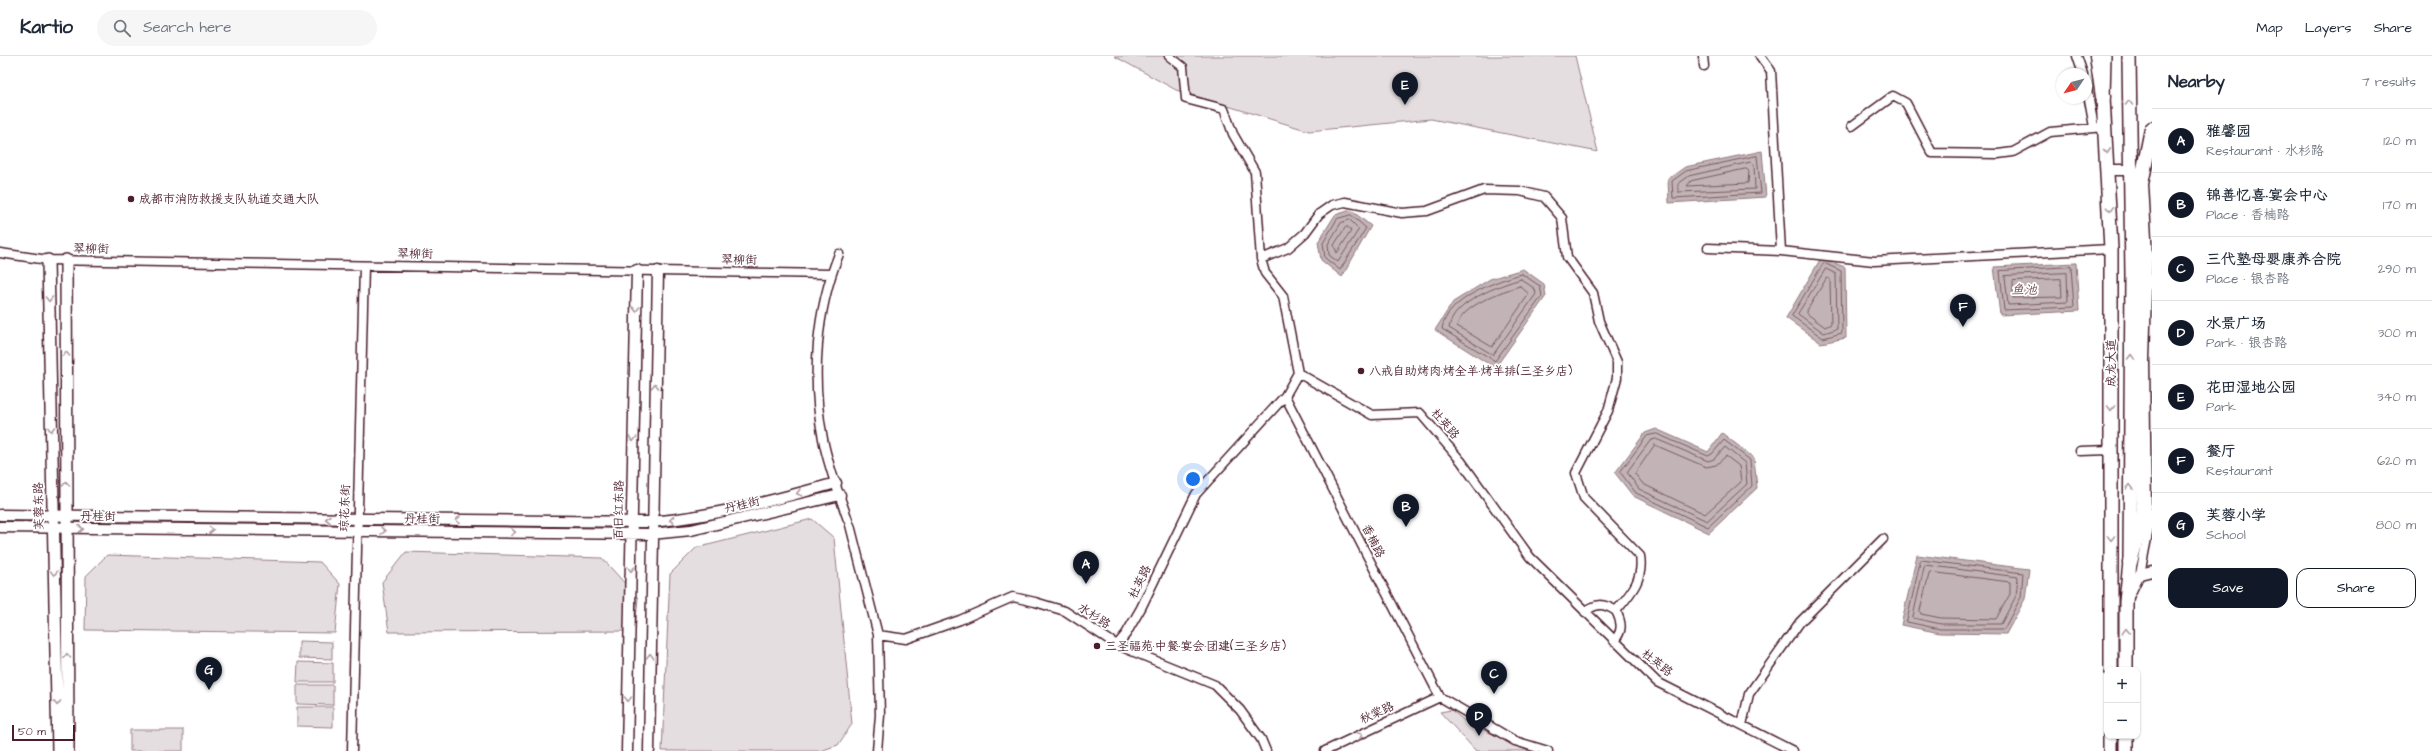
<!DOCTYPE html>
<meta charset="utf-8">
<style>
:root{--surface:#fff;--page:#f6f6f7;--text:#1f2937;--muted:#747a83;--line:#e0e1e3;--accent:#111827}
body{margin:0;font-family:"Architects Daughter","LXGW WenKai TC",sans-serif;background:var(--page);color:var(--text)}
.controls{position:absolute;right:12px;bottom:12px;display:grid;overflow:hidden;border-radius:8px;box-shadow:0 1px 3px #0004}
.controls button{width:36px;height:36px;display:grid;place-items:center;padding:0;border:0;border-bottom:1px solid var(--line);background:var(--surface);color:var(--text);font:20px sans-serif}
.compass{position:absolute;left:2056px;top:12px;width:36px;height:36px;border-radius:50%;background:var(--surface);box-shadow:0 1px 3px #0004;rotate:235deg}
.scale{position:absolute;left:12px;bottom:10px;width:63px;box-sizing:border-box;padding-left:4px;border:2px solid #4a1f2b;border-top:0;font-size:11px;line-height:14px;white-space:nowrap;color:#4a1f2b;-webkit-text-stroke:3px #fff;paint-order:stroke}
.you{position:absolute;left:1193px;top:423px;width:14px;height:14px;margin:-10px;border:3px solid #fff;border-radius:50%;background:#1a73e8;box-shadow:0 0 0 6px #1a73e833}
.badge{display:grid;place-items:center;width:26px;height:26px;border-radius:50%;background:var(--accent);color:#fff;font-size:13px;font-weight:700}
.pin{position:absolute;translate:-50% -33px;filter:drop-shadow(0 1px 2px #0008)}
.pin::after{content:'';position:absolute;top:21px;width:14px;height:12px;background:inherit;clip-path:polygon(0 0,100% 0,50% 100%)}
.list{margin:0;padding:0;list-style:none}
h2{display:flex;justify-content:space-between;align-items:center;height:52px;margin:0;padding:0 16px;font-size:17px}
h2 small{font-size:13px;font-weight:400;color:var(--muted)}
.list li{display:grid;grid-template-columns:26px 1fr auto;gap:12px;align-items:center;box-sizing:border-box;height:64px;padding:0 16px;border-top:1px solid var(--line)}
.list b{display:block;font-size:15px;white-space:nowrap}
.list p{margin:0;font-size:13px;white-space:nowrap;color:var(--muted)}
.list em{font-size:13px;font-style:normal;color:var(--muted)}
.actions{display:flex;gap:8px;padding:12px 16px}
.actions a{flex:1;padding:9px 0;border:1px solid var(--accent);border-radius:12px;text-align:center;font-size:14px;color:var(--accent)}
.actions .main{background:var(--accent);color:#fff}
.icon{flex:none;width:22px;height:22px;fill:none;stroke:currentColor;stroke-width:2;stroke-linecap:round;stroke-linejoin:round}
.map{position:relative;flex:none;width:2152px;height:695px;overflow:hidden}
header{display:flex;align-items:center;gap:24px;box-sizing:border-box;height:56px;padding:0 20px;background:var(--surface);border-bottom:1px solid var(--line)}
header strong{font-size:19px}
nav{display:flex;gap:22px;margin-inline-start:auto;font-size:14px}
.search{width:280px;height:36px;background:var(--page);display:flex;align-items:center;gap:10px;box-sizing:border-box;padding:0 14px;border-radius:22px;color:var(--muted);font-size:15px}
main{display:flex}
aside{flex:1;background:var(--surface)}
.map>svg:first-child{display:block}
.green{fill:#e5dee0;stroke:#987e86}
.water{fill:#c1b3b6;stroke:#91787e}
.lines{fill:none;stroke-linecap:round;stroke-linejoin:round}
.shore{stroke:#7a5a63;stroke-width:1}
.minor-casing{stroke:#4a1f2b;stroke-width:11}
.tertiary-casing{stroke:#4a1f2b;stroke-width:13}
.secondary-casing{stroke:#4a1f2b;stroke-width:14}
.trunk-casing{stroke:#4a1f2b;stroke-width:16}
.motorway-casing{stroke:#4a1f2b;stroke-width:17}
.minor{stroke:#fff;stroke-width:8}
.tertiary{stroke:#fff;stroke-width:10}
.secondary{stroke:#fff;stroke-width:11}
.trunk{stroke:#fff;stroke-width:13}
.motorway{stroke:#fff;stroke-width:14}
.oneway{stroke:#ae9aa0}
.poi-dot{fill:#4a1f2b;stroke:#fff;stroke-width:1.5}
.labels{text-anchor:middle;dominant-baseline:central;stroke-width:3.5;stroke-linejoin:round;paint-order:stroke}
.poi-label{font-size:12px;fill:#4a1f2b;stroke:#fff;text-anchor:start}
.street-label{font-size:12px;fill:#4a1f2b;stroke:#fff}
.water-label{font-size:13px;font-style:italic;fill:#74535c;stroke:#fff}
</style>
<header>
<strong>Kartio</strong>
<div class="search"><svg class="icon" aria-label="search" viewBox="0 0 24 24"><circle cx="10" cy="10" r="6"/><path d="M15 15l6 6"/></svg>Search here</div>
<nav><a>Map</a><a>Layers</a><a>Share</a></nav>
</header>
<main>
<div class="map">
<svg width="2152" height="695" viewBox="0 0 2152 695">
<rect width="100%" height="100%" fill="#fff"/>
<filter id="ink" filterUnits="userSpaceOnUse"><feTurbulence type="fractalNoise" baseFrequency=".025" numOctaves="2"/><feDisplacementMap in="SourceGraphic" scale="8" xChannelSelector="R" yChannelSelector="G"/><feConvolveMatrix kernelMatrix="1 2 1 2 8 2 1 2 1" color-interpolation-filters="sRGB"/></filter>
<g filter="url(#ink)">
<!-- green -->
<path class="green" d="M 1114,0 L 1575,0 L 1598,96 L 1431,63 L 1309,75 L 1176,34 Z
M 812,463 L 834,482 L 852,668 L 838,689 L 820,695 L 662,695 L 670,518 L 696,492 Z
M 406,496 L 602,502 L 638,542 L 635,575 L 389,576 L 382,526 Z
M 107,499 L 320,506 L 340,528 L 335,577 L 85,574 L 86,520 Z
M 299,585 L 332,586 L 332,603 L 299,602 Z
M 298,606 L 333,607 L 333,626 L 297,626 Z
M 297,629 L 333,629 L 333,649 L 297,648 Z
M 297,651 L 333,651 L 333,671 L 297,670 Z
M 1451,654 L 1465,665 L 1528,695 L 1476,695 L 1440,656 Z
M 130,674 L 183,674 L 183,695 L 130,695 Z"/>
<!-- water -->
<path class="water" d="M 1762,95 L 1766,141 L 1669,147 L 1668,123 L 1685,111 Z
M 1351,154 L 1371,170 L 1342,221 L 1321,204 L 1318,186 L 1335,159 Z
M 1821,202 L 1845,211 L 1846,282 L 1821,287 L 1786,262 Z
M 2076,207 L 2079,255 L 2000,259 L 1994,211 Z
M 1523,213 L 1544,228 L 1546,240 L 1495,312 L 1435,274 L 1453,246 L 1490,223 Z
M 1656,373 L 1708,396 L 1722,377 L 1754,402 L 1757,432 L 1709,477 L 1633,440 L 1615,417 L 1645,377 Z
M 1917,499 L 2029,513 L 2025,543 L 2006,578 L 1940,577 L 1901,569 Z"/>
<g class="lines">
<!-- shore -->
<path class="shore" d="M 1757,100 L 1761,137 L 1673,142 L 1672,125 L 1686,115 Z
M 1752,106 L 1754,108 L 1755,133 L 1678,136 L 1678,128 L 1689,120 Z
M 1746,113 L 1749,115 L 1748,127 L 1687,130 L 1691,125 Z
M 1351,159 L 1366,172 L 1340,214 L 1325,202 L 1323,187 L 1337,163 Z
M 1350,164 L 1359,173 L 1338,206 L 1329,199 L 1328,188 L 1341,167 Z
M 1348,171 L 1351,175 L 1337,197 L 1334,189 L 1345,172 Z
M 1824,207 L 1841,215 L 1842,277 L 1823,282 L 1792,260 Z
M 2071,211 L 2074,251 L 2004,254 L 2000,215 Z
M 1826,213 L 1836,218 L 1837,273 L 1824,277 L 1798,258 Z
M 2067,217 L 2068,246 L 2008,249 L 2005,220 Z
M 1522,218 L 1540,230 L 1542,240 L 1495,305 L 1442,273 C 1445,244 1497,224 1522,218 Z
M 1827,222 L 1830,223 L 1831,268 L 1825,271 L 1806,257 Z
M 1521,223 L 1535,233 L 1536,238 L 1493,299 L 1449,272 C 1452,246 1500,229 1521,223 Z
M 2061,223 L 2062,241 L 2013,242 L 2013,225 Z
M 1520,230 L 1529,238 L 1492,291 L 1457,270 C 1461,250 1502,235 1520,230 Z
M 1657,378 L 1708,400 L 1712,398 L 1724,384 L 1750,404 L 1752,430 L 1708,471 L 1636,437 L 1620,416 L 1647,380 Z
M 1656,383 L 1708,405 L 1714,403 L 1725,391 L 1745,407 L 1747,428 L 1707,465 L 1639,433 L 1627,416 L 1650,385 Z
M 1655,389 L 1706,411 L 1716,409 L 1726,400 L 1739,410 L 1741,426 L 1705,458 L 1643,428 L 1635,418 Z
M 1921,504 L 2023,517 L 2021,541 L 2004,573 L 1940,573 L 1907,566 Z
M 1925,509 L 2018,521 L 2016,540 L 2001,568 L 1941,568 L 1913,562 Z
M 1930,516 L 2010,526 L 2010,538 L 1996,563 L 1941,562 L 1921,558 L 1920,555 Z"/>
<!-- minor casing -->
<g class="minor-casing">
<path id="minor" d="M 1169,0 L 1183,11 L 1186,43 L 1224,53 L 1233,78 L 1255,116 L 1261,203 L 1265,217 L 1283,240 L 1298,317
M 1703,0 L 1704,10
M 1760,0 L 1771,15 L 1781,195 L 1874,205 L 2111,193
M 2077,0 L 2083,18
M 2086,28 L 2094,71
M 1852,70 L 1893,40 L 1906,47 L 1932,97 L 1998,98 L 2013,96 L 2050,76 L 2105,71
M 1708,192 L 1781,195
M 0,197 L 48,204 L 831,218
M 839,198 C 816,255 811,322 823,383 C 828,410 839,438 848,464
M 1261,203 L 1288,192 L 1305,177 L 1319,158 L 1332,149 L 1345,146 L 1402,157 L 1427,155 L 1484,134 L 1520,135 L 1544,141 L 1562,162 L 1567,201 L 1593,237 L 1599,265 L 1617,306 L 1617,322 L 1608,355 L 1576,417 L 1584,442 L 1640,500 C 1644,524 1630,538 1616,555
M 1285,340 L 1440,641 L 1515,685 L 1548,695
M 2080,395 L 2111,394
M 850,469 L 878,579 L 880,659 L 877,695
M 2130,539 L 2140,518 L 2152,457
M 1585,556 C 1596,547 1603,547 1616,555 C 1622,567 1623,575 1614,585
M 878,579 L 906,583 L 960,564 L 1013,541 L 1035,546 L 1065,555 L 1117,589 L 1215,629 L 1240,654 L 1261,683 L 1266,695
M 1117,589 L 1126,578 L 1141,552 L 1196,438 L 1285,340 L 1298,317 L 1372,359 L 1420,357 L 1461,405 L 1530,501 L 1657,626 L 1793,695
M 1742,669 L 1749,638 L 1800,566 L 1883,483
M 352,695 L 364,210
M 1325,695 L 1440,641"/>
</g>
<!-- tertiary casing -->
<g class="tertiary-casing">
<path id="tertiary" d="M 2108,114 L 2129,114
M 0,459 L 652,466 C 715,460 775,444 836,427
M 0,471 L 651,478 L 691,474 L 840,439
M 2140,518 L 2152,515
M 627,695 L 637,214
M 649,695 L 658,215"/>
</g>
<!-- secondary casing -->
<g class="secondary-casing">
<path id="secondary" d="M 48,204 L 58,695
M 66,204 L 68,695"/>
</g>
<!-- trunk casing -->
<g class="trunk-casing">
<path id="trunk" d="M 2104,0 L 2103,41 L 2111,193 L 2111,614
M 2126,614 L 2126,546 L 2130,506 L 2132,219 L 2129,0
M 2110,695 L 2110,680
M 2126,695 L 2126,680"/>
</g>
<!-- motorway casing -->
<g class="motorway-casing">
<path id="motorway" d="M 2097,0 L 2103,41
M 2130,506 L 2144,455 L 2142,304 L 2145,201 L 2141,128 L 2152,73"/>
</g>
<!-- minor -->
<use href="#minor" class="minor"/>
<!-- tertiary -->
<use href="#tertiary" class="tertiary"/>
<!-- secondary -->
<use href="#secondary" class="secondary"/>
<!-- trunk -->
<use href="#trunk" class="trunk"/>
<!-- motorway -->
<use href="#motorway" class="motorway"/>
</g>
<!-- one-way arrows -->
<defs><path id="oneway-chevron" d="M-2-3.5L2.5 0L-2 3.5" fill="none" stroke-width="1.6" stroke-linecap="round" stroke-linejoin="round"/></defs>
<g class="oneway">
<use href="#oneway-chevron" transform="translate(2129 47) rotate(-90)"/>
<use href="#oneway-chevron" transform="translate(2107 95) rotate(86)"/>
<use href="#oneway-chevron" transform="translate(2110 153) rotate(87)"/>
<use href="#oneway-chevron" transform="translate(49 243) rotate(89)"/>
<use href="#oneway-chevron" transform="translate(636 253) rotate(91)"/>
<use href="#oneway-chevron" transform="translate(66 298) rotate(-90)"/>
<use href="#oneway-chevron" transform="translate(2131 301) rotate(-90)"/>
<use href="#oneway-chevron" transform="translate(655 330) rotate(-89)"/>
<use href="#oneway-chevron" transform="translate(2111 352) rotate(90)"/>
<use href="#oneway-chevron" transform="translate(51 373) rotate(89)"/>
<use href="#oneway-chevron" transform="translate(633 383) rotate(91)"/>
<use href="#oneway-chevron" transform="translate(66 428) rotate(-90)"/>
<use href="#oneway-chevron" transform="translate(2130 431) rotate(-90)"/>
<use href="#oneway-chevron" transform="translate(799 437) rotate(165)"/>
<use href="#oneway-chevron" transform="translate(328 463) rotate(-180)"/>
<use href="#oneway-chevron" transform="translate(458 464) rotate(-180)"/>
<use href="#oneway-chevron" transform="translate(672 464) rotate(175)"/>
<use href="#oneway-chevron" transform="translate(81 473)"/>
<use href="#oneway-chevron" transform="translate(211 474)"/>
<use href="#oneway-chevron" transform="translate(383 475) rotate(1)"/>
<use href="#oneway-chevron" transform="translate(513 476) rotate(1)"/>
<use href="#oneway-chevron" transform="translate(2111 482) rotate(90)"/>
<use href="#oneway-chevron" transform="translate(631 513) rotate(91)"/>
<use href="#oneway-chevron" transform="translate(54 517) rotate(89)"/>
<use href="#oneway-chevron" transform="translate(2126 575) rotate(-90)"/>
<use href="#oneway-chevron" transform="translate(67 600) rotate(-91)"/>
<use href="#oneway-chevron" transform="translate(650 600) rotate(-89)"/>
<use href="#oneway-chevron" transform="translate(628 643) rotate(91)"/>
<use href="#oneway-chevron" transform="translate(57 647) rotate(89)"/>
<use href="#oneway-chevron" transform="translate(1360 679) rotate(-25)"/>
</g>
</g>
<!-- markers -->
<g class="poi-dot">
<circle cx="131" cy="143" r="4"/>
<circle cx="1361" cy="315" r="4"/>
<circle cx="1097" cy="590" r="4"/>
</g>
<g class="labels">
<!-- poi labels -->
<g class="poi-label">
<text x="139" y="143">成都市消防救援支队轨道交通大队</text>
<text x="1369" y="315">八戒自助烤肉·烤全羊·烤羊排(三圣乡店)</text>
<text x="1105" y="590">三圣福苑·中餐·宴会·团建(三圣乡店)</text>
</g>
<!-- street labels -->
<g class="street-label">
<text transform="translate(91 193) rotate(1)">翠柳街</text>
<text transform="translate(415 198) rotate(1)">翠柳街</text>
<text transform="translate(739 204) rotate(1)">翠柳街</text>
<text transform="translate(2111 307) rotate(-90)">成龙大道</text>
<text transform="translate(1445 368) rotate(49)">杜英路</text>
<text transform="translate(742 449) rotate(-13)">丹桂街</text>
<text transform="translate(39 450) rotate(-91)">芙蓉东路</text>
<text transform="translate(345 452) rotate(-88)">琼花东街</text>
<text transform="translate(619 454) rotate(-89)">百日红东路</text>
<text x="98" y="460">丹桂街</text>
<text transform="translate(422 463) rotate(1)">丹桂街</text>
<text transform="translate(1373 485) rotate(63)">香楠路</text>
<text transform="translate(1140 526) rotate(-64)">杜英路</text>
<text transform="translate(1094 560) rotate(33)">水杉路</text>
<text transform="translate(1657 607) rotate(38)">杜英路</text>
<text transform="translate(1377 657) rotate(-25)">秋棠路</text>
</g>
<!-- water labels -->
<g class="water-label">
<text x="2024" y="234">鱼池</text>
</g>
</g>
</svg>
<div class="controls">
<button>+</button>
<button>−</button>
</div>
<svg class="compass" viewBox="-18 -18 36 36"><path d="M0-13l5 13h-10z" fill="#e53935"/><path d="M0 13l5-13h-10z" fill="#747a83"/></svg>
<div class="scale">50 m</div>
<div class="you"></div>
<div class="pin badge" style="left:1086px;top:528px">A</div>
<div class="pin badge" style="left:1406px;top:471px">B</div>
<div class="pin badge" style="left:1494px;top:638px">C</div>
<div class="pin badge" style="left:1479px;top:680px">D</div>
<div class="pin badge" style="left:1405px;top:49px">E</div>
<div class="pin badge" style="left:1963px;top:271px">F</div>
<div class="pin badge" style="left:209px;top:634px">G</div>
</div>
<aside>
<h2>Nearby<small>7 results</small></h2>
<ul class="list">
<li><span class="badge">A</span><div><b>雅馨园</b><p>Restaurant · 水杉路</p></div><em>120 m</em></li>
<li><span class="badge">B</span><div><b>锦善忆喜·宴会中心</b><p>Place · 香楠路</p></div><em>170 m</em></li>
<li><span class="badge">C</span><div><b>三代塾母婴康养合院</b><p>Place · 银杏路</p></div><em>290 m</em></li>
<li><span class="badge">D</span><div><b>水景广场</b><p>Park · 银杏路</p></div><em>300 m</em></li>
<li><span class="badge">E</span><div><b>花田湿地公园</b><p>Park</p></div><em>340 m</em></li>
<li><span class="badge">F</span><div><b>餐厅</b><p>Restaurant</p></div><em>620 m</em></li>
<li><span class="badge">G</span><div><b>芙蓉小学</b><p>School</p></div><em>800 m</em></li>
</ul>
<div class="actions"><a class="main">Save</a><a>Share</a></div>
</aside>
</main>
